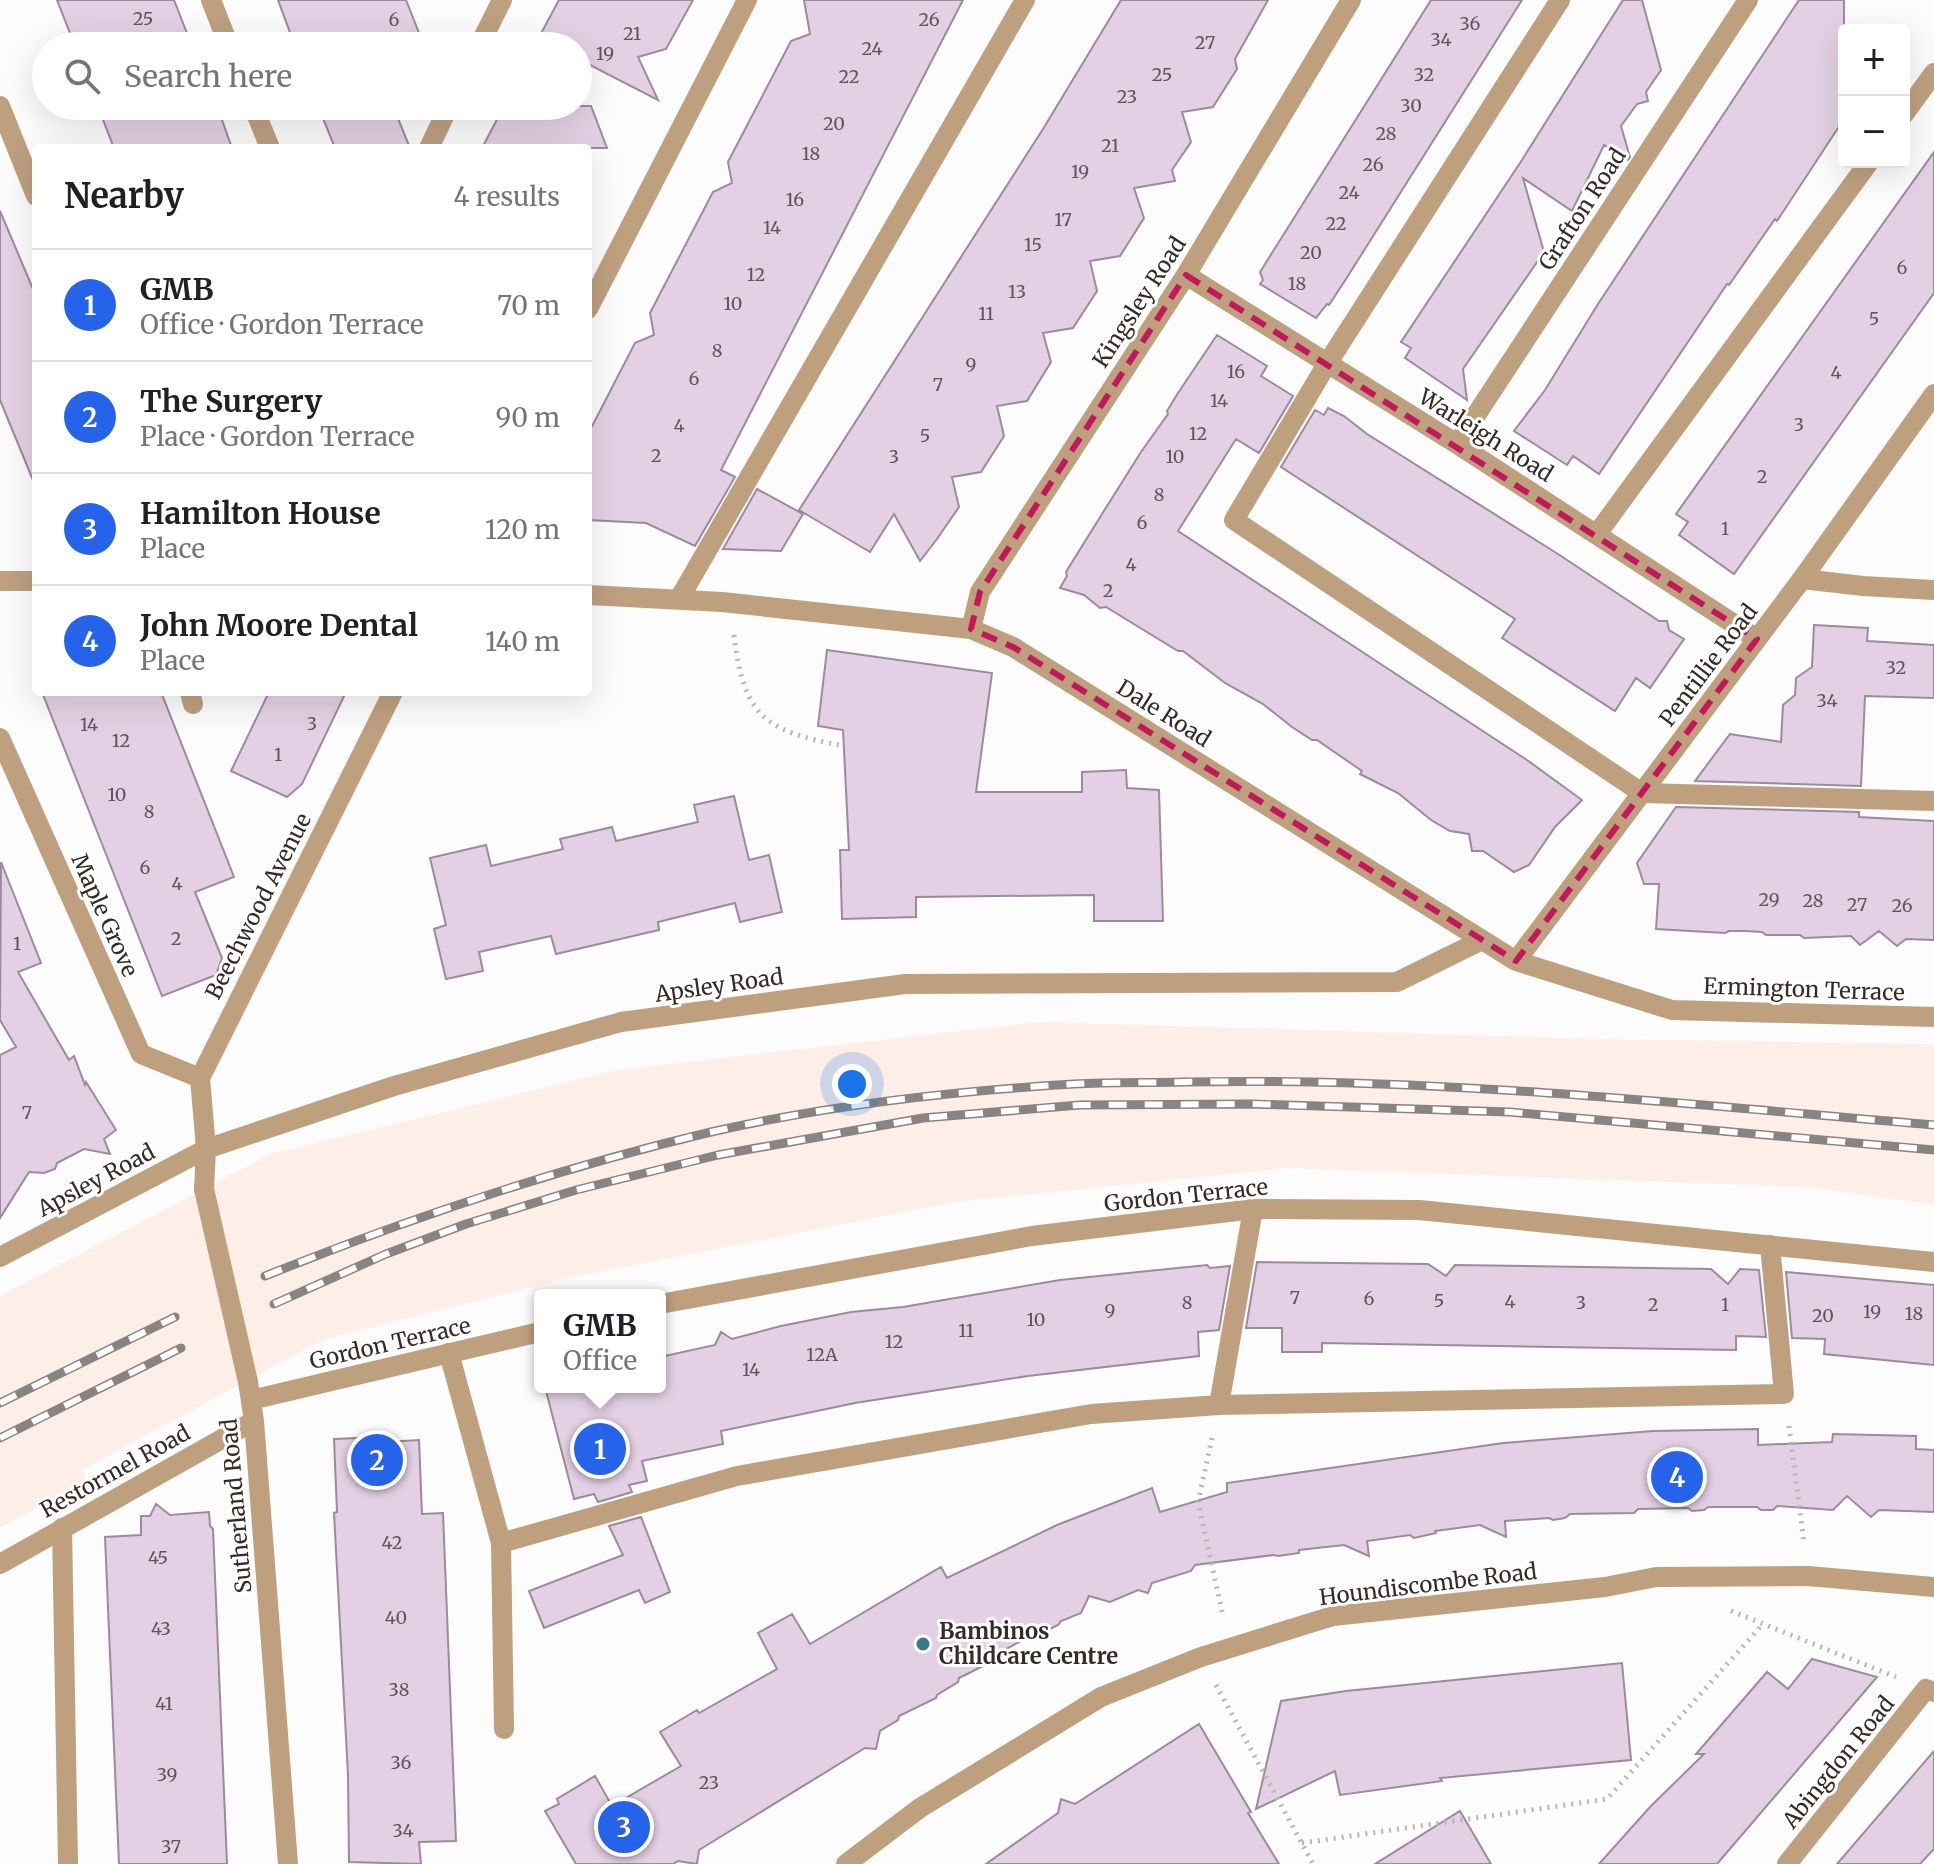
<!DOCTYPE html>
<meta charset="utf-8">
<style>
:root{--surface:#fff;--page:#f2f2f2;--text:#202124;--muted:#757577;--line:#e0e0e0;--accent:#2563eb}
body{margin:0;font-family:Merriweather,serif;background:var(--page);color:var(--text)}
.controls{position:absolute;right:24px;top:24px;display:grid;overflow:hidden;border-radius:8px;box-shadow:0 8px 32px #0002}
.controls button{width:72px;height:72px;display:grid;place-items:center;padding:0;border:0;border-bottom:2px solid var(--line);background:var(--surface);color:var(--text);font:40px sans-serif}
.you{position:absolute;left:852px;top:1084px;width:28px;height:28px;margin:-20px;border:6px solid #fff;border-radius:50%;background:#1a73e8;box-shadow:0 0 0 12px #1a73e833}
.badge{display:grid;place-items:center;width:52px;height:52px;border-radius:50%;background:var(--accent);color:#fff;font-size:26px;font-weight:700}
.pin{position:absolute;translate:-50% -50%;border:4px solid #fff;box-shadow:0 2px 8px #0006}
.popup{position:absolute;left:534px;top:1289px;width:132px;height:104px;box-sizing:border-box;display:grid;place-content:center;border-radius:8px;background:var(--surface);filter:drop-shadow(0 2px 6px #0005);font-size:26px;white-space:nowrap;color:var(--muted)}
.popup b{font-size:30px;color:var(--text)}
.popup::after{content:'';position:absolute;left:50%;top:100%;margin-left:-16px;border:16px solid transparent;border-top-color:var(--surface)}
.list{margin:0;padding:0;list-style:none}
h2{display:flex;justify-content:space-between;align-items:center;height:104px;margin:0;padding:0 32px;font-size:34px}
h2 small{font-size:26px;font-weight:400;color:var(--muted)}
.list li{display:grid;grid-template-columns:52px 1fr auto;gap:24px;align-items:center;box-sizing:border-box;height:112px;padding:0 32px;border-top:2px solid var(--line)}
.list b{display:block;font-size:30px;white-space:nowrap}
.list p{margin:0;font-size:26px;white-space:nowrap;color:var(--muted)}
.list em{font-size:26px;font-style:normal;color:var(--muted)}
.icon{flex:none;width:44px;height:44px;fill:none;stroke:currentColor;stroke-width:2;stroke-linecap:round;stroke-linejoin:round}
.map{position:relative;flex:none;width:1934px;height:1864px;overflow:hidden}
.search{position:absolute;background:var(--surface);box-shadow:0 8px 32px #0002;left:32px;top:32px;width:560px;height:88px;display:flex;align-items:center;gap:20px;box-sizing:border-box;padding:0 28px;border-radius:44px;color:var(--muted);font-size:30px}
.panel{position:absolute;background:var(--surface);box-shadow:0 8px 32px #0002;left:32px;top:144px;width:560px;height:552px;border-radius:8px}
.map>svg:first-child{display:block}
.built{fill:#fdeee8}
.building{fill:#e3d0e4;stroke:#9c8a9d;stroke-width:2}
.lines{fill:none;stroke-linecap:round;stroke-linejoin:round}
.path{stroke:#b8b5b3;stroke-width:5;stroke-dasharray:2 6;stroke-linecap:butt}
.lane{stroke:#bea07f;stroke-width:20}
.street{stroke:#bea07f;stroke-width:20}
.rail-casing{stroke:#898381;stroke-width:9}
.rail{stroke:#fff;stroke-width:6;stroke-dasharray:18;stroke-linecap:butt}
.street-bridge{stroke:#bea07f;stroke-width:20}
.marked{fill:none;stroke:#c2185b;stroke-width:6;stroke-dasharray:16 10;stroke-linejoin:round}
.poi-dot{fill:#367b88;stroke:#fff;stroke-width:3}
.labels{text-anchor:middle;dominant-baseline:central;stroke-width:6;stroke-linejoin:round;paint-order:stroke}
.number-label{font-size:18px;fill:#605456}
.street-label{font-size:22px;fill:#352a26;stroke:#fff}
.poi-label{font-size:22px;font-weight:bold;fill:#352a26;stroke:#fff;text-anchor:start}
</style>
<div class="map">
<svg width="1934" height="1864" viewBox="0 0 1934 1864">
<rect width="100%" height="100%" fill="#fcfcfc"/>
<!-- built -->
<path class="built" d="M 1040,1022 L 1594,1039 L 1934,1044 L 1934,1205 L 1810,1187 L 1286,1168 L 955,1202 L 568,1278 L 322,1340 L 82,1470 L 86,1480 L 0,1528 L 0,1296 L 271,1154 L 618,1070 Z"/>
<!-- building -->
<path class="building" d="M 57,0 L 174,0 L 192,46 L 75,46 Z
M 278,0 L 406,0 L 419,33 L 385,46 L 295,46 Z
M 559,0 L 693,0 L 666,49 L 638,57 L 658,100 L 578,59 L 578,46 L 552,46 L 538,39 Z
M 804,0 L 963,0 L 721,470 L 735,477 L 695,546 L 646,523 L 588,520 L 588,434 L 635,343 L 654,335 L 650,313 L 713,192 L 732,183 L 728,162 L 791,41 L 810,34 Z
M 1121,0 L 1268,0 L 1235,59 L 1237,69 L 1213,107 L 1182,112 L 1191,142 L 1172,170 L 1175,181 L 1134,188 L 1144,218 L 1120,256 L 1090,261 L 1097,291 L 1073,328 L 1043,333 L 1051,362 L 1027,401 L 997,406 L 1004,436 L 981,472 L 952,477 L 959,507 L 937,539 L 920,561 L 894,514 L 870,552 L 799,510 L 1043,129 Z
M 1431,0 L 1522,0 L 1346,279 L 1329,305 L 1327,304 L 1316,318 L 1260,284 L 1263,280 L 1260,272 Z
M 1623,0 L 1642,0 L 1661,70 L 1646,92 L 1648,101 L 1637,104 L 1621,126 L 1630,157 L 1628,160 L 1604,145 L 1572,211 L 1523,178 L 1544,252 L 1463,369 L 1467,400 L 1405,358 L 1411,348 L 1401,342 L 1520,163 Z
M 1799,0 L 1844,0 L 1844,119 L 1777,221 L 1775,219 L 1729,285 L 1727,284 L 1599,474 L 1573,456 L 1567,465 L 1514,431 L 1545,390 L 1598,304 Z
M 115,106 L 217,106 L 232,148 L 114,148 L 100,112 Z
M 318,106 L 393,106 L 410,148 L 335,148 Z
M 504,106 L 591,106 L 607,148 L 482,148 Z
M 1934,152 L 1934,293 L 1734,574 L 1679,535 L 1688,522 L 1676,514 Z
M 0,211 L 36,296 L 35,485 L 0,400 Z
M 1217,335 L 1267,366 L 1261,376 L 1293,396 L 1259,453 L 1236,439 L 1178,531 L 1527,760 L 1582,800 L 1555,827 L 1529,865 L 1514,872 L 1483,851 L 1472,851 L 1469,834 L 1450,831 L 1431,820 L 1398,793 L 1360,774 L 1362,771 L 1317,740 L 1312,740 L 1292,727 L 1263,704 L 1225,683 L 1183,651 L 1178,651 L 1106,607 L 1100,608 L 1084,595 L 1060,588 L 1067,576 L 1066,572 L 1102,514 L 1141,452 L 1168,414 L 1167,411 L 1178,393 Z
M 1328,408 L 1344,416 L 1367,434 L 1558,554 L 1659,621 L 1667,621 L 1669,630 L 1684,639 L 1650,688 L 1636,678 L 1615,711 L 1502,638 L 1515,619 L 1281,467 L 1315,410 L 1324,415 Z
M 757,489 L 803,514 L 781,551 L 723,549 Z
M 1814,625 L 1868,628 L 1867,641 L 1934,645 L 1934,698 L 1865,696 L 1861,786 L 1695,781 L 1730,734 L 1781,742 L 1783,705 L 1795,695 L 1796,678 L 1812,667 Z
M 827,650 L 992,673 L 976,792 L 1082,792 L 1082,772 L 1126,770 L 1127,788 L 1159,790 L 1163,921 L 1094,921 L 1094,895 L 916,897 L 916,917 L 842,919 L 840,850 L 849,850 L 843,730 L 818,726 Z
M 42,692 L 161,692 L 234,877 L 195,892 L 222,958 L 216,975 L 162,996 Z
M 269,692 L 346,692 L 302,784 L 287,797 L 231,771 Z
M 734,796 L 749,860 L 769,855 L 782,912 L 740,922 L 735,903 L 658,922 L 659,930 L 556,954 L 551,936 L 479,952 L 483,971 L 446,979 L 434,929 L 446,925 L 430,858 L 486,845 L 491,866 L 563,849 L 560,839 L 612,827 L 616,841 L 698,822 L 694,805 Z
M 1676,807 L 1859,812 L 1859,817 L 1934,821 L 1934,940 L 1906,939 L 1897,946 L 1879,931 L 1860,945 L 1851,936 L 1804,938 L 1800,935 L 1766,935 L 1762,932 L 1745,931 L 1729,931 L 1725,933 L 1656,929 L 1659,884 L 1644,884 L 1637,863 Z
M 1,862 L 41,963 L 18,972 L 69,1060 L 74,1056 L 85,1085 L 86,1082 L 116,1130 L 104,1139 L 110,1154 L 84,1149 L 57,1163 L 55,1169 L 44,1173 L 29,1172 L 0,1218 L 0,1055 L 16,1047 L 0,1020 Z
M 1257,1262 L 1428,1264 L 1446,1276 L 1455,1265 L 1711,1269 L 1728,1284 L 1740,1269 L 1759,1270 L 1766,1337 L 1736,1336 L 1736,1350 L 1322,1343 L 1322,1352 L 1282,1352 L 1282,1328 L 1246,1328 Z
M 1207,1265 L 1210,1268 L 1230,1266 L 1219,1330 L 1198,1332 L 1199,1356 L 1028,1376 L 855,1403 L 721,1431 L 723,1444 L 642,1461 L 647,1481 L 629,1485 L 632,1492 L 598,1502 L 594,1494 L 574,1499 L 545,1387 L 660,1387 L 660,1357 L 715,1345 L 721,1332 L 732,1339 L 781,1326 L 851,1312 L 903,1307 L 1060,1280 Z
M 1786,1272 L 1934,1285 L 1934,1365 L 1824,1354 L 1825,1339 L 1792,1338 Z
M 1758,1429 L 1758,1445 L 1832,1442 L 1833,1434 L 1916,1436 L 1916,1449 L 1934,1450 L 1934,1512 L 1879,1510 L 1871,1517 L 1847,1496 L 1833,1510 L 1777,1506 L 1773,1510 L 1761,1510 L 1757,1507 L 1708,1507 L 1704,1510 L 1692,1511 L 1688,1508 L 1638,1509 L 1634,1513 L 1570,1514 L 1565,1518 L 1553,1520 L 1549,1518 L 1505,1521 L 1506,1537 L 1480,1525 L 1435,1531 L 1436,1533 L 1414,1538 L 1410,1535 L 1367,1541 L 1369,1556 L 1344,1545 L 1299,1550 L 1299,1553 L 1278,1556 L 1273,1555 L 1195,1565 L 1191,1571 L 1152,1583 L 1148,1593 L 1138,1590 L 1110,1602 L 1089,1596 L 1081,1613 L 1061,1621 L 1058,1625 L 1048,1630 L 1043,1629 L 997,1654 L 995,1660 L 959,1678 L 958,1682 L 937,1695 L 936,1698 L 899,1716 L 898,1720 L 880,1731 L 876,1749 L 865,1748 L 699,1850 L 697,1864 L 678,1861 L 673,1864 L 576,1864 L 545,1811 L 559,1804 L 557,1799 L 595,1776 L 612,1806 L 681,1766 L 660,1732 L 697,1710 L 699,1713 L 777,1669 L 758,1633 L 792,1614 L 810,1644 L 941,1567 L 947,1578 L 1057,1525 L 1152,1488 L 1160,1512 L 1227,1492 L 1227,1483 L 1503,1443 L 1653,1431 Z
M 383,1437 L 386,1442 L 419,1440 L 422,1514 L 443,1513 L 456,1841 L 419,1842 L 421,1864 L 349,1862 L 348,1775 L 334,1513 L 337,1512 L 334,1439 Z
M 156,1504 L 170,1515 L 209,1512 L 210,1526 L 213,1529 L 227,1864 L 119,1864 L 105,1537 L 141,1535 L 141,1516 L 150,1516 Z
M 641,1517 L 670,1592 L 645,1603 L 639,1590 L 544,1628 L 529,1591 L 623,1555 L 609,1526 Z
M 1812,1659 L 1877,1677 L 1717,1864 L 1599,1864 L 1650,1807 L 1704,1754 L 1696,1754 L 1767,1672 L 1788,1689 Z
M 1622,1663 L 1631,1760 L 1440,1778 L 1442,1781 L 1340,1795 L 1335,1771 L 1256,1809 L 1281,1701 L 1346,1691 Z
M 1199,1724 L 1251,1812 L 1248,1813 L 1279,1864 L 986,1864 L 1058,1813 L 1061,1799 L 1075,1804 Z
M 1934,1751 L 1934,1849 L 1920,1864 L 1837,1864 Z
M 1460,1811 L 1491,1864 L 1375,1864 Z"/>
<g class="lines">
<!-- path -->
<path class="path" d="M 734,635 C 744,718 765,731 844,746
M 1789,1426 L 1804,1543
M 1212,1438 L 1198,1502 L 1223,1616
M 1731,1611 L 1896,1677
M 1216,1685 L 1313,1864
M 1302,1843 L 1607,1799 L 1762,1625"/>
<!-- lane -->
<path class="lane" d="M 1560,0 L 1327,364 L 1234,520 L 1642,793 L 1934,801
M 479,46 L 502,0
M 0,106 L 36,196
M 1904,114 L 1934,73
M 429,148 L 449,106
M 1597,534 L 1869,162
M 679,599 L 1025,0
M 190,692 L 193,704
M 449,1353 L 501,1543 L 504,1729
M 1219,1405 L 1253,1209
M 62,1528 L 68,1864
M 501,1543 L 737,1476 L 1091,1414 L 1219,1405 L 1784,1394 L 1770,1245"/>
<!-- street -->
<path class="street" d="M 211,0 L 229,46
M 253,106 L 270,148
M 1186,275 L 1457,444 L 1757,639
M 588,309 L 747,0
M 1457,444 L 1748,0
M 1802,579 L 1863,586 L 1934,590
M 0,581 L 36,581
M 588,595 L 722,602 L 971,629 L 1013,647 L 1516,961 L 1672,1010 L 1934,1017
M 971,629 L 980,592 L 1186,275 L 1351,0
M 0,738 L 141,1054 L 200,1078
M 1516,961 L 1802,579 L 1934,394
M 204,1189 L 206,1149 L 200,1078 L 393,692
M 0,1257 L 206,1149 L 394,1086 L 621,1022 L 905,984 L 1397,982 L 1480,941
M 660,1304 L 1032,1236 L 1253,1209 L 1419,1210 L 1934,1262
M 248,1382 L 254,1421 L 288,1864
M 251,1400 L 540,1332
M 0,1564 L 254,1421
M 846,1864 L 920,1808 L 1101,1697 L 1201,1657 L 1333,1616 L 1605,1587 L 1656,1577 L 1808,1576 L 1934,1587
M 1787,1864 L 1926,1689 L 1934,1692"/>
<!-- rail casing -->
<g class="rail-casing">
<path id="rail" d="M 265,1276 C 410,1218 559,1168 711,1132 C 829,1105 953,1091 1074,1084 C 1111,1082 1148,1083 1185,1082 C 1437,1077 1683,1104 1934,1125
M 274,1304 L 386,1254 L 466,1224 L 576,1190 L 718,1155 L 923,1118 L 1080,1105 L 1251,1104 L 1510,1112 L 1934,1150
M 0,1403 L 175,1317
M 0,1438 L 181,1348"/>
</g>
<!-- rail -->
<use href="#rail" class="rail"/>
<!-- street-bridge -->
<path class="street-bridge" d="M 204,1189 L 248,1382"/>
</g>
<!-- marked area -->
<path class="marked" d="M 1186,275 L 1757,639 L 1516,961 L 1013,647 L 971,629 L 980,592 Z"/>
<!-- markers -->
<circle class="poi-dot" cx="923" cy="1644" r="8"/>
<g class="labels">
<!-- number labels -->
<g class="number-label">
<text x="143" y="18">25</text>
<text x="394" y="19">6</text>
<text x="929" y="19">26</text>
<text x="1470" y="23">36</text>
<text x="632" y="33">21</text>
<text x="1441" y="39">34</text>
<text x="1205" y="42">27</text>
<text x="872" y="48">24</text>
<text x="605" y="53">19</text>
<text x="1162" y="74">25</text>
<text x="1424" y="74">32</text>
<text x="849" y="76">22</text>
<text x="1127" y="96">23</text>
<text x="1411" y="105">30</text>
<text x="834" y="123">20</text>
<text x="1386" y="133">28</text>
<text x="1110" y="145">21</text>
<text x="811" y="153">18</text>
<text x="1373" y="164">26</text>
<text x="1080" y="171">19</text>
<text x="1349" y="192">24</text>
<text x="795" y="199">16</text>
<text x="1063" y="219">17</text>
<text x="1336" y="223">22</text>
<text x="772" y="227">14</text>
<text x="1033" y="244">15</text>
<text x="1311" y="252">20</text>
<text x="1902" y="267">6</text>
<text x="756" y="274">12</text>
<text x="1297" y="283">18</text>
<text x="1017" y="291">13</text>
<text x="733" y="303">10</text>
<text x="986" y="313">11</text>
<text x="1874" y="318">5</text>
<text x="717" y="350">8</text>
<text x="971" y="364">9</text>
<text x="1236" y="371">16</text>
<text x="1836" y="372">4</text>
<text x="694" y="378">6</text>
<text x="938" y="384">7</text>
<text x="1219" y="400">14</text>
<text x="1799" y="424">3</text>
<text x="679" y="425">4</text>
<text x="1198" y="433">12</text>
<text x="925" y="435">5</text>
<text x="656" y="455">2</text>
<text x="894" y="456">3</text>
<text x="1175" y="456">10</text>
<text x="1762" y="476">2</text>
<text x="1159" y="494">8</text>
<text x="1142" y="522">6</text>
<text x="1725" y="528">1</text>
<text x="1131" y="564">4</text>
<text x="1108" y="590">2</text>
<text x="1896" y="667">32</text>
<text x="1827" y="700">34</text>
<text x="312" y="723">3</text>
<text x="89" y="724">14</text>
<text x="121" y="740">12</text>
<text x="278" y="754">1</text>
<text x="117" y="794">10</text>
<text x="149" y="811">8</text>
<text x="145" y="867">6</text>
<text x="177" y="883">4</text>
<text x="1769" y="899">29</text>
<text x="1813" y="900">28</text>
<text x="1857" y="904">27</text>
<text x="1902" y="905">26</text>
<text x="176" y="938">2</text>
<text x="17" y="943">1</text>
<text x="27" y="1112">7</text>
<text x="1295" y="1297">7</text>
<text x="1369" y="1298">6</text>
<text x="1439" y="1300">5</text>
<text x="1510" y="1301">4</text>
<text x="1187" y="1302">8</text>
<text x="1581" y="1302">3</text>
<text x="1653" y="1304">2</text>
<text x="1725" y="1304">1</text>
<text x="1110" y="1310">9</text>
<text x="1872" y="1311">19</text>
<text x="1914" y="1313">18</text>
<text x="1823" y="1315">20</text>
<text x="1036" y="1319">10</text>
<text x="966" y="1330">11</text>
<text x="894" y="1341">12</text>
<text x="822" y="1354">12A</text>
<text x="751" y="1369">14</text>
<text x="392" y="1542">42</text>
<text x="158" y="1557">45</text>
<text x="396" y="1617">40</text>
<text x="161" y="1628">43</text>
<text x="399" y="1689">38</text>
<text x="164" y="1703">41</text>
<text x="401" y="1762">36</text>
<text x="167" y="1774">39</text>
<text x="709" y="1782">23</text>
<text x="403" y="1830">34</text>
<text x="171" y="1846">37</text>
</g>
<!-- street labels -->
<g class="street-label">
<text transform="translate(1582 209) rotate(-57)">Grafton Road</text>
<text transform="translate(1139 302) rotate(-57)">Kingsley Road</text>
<text transform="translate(1486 435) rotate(32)">Warleigh Road</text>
<text transform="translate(1708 665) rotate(-53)">Pentillie Road</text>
<text transform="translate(1164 713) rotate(32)">Dale Road</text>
<text transform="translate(258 906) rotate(-63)">Beechwood Avenue</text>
<text transform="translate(105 915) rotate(66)">Maple Grove</text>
<text transform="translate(719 985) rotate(-8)">Apsley Road</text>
<text transform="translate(1804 989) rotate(2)">Ermington Terrace</text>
<text transform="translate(96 1180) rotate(-28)">Apsley Road</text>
<text transform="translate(1186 1195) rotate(-6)">Gordon Terrace</text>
<text transform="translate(390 1343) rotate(-13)">Gordon Terrace</text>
<text transform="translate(115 1471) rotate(-29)">Restormel Road</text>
<text transform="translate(236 1506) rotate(-95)">Sutherland Road</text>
<text transform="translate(1428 1584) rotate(-7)">Houndiscombe Road</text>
<text transform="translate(1838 1762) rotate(-51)">Abingdon Road</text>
</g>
<!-- poi labels -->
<g class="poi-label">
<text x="939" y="1631">Bambinos<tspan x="939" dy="25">Childcare Centre</tspan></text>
</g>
</g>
</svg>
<div class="controls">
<button>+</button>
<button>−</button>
</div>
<div class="you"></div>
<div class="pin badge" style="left:600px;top:1449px">1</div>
<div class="popup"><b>GMB</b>Office</div>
<div class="pin badge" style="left:377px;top:1460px">2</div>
<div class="pin badge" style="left:624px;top:1827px">3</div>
<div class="pin badge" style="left:1677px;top:1477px">4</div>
<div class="search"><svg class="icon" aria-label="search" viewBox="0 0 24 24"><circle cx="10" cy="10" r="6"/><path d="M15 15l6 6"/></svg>Search here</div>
<section class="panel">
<h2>Nearby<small>4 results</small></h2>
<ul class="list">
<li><span class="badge">1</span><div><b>GMB</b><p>Office · Gordon Terrace</p></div><em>70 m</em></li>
<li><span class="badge">2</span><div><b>The Surgery</b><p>Place · Gordon Terrace</p></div><em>90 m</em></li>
<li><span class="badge">3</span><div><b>Hamilton House</b><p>Place</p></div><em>120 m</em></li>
<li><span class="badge">4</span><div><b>John Moore Dental</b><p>Place</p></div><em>140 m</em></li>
</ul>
</section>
</div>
